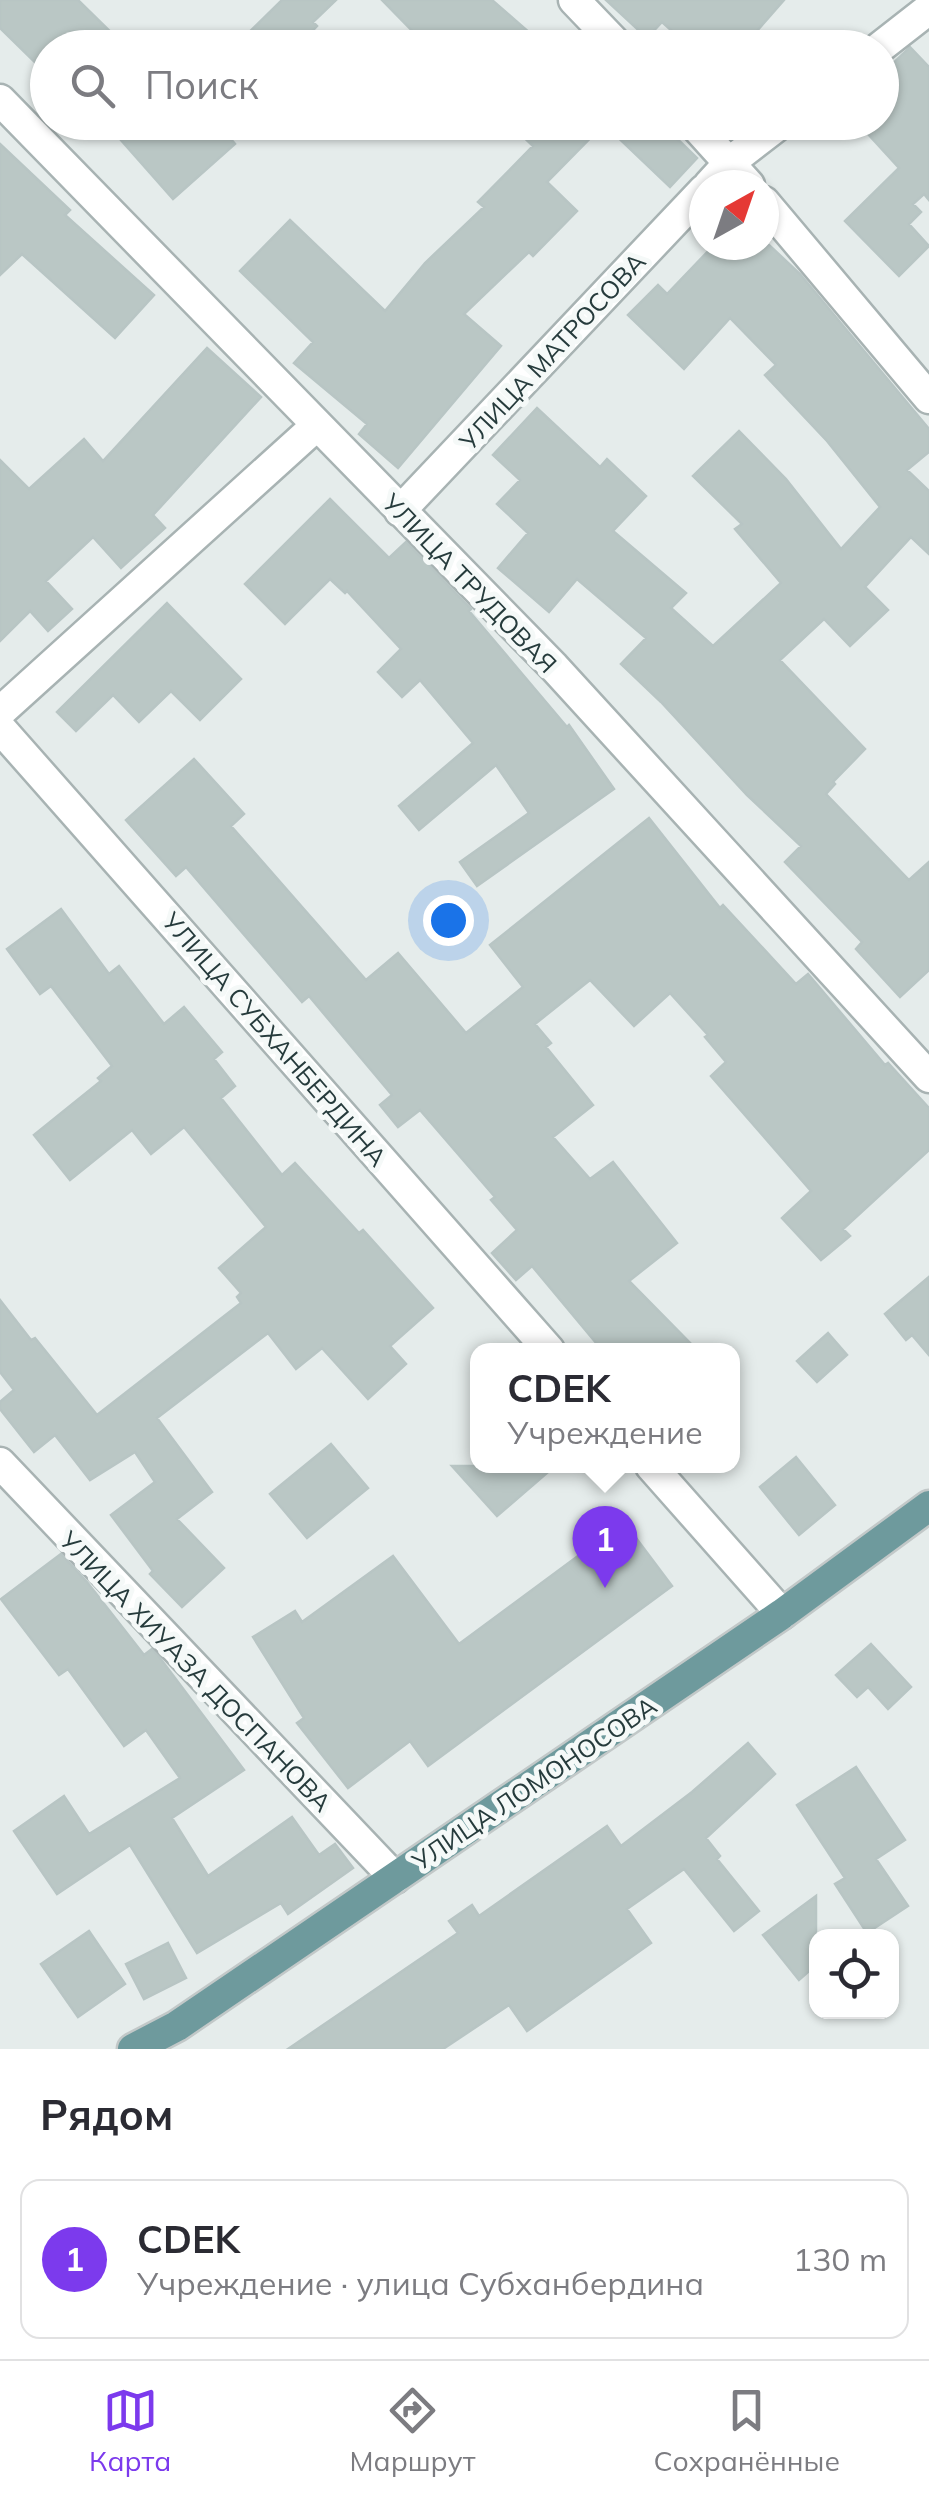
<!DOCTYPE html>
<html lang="ru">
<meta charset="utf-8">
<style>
:root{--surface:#fff;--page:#f7f7f7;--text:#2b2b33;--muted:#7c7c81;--line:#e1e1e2;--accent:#7c3aed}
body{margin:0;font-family:Mulish,sans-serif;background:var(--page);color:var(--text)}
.controls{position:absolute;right:30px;bottom:30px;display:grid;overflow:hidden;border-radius:20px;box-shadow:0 2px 8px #0004}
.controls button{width:90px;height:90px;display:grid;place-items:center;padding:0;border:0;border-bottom:2px solid var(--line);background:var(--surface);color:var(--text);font:50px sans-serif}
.compass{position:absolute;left:689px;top:170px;width:90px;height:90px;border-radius:50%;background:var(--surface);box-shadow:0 2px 8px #0004;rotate:40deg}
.you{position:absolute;left:448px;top:920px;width:35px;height:35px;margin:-25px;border:8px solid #fff;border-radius:50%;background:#1a73e8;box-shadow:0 0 0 15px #1a73e833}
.badge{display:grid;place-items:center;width:65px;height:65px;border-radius:50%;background:var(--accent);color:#fff;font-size:32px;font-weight:700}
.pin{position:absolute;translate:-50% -82px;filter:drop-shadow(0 2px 5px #0008)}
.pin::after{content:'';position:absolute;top:52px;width:35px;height:30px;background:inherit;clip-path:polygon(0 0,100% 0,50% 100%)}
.popup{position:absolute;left:470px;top:1343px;width:270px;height:130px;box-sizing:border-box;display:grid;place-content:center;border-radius:20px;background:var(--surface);filter:drop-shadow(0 2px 8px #0005);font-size:32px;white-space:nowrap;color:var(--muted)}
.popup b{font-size:38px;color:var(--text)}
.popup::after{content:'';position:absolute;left:50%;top:100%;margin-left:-20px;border:20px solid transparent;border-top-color:var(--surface)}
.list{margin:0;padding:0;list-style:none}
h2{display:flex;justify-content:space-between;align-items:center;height:130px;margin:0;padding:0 40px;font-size:42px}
h2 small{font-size:32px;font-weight:400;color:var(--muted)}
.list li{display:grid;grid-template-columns:65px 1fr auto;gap:30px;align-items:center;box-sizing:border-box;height:160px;margin:0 20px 20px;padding:0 20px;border:2px solid var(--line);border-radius:20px}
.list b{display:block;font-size:38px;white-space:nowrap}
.list p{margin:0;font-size:32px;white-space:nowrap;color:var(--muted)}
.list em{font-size:32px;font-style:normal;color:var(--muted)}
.icon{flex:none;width:55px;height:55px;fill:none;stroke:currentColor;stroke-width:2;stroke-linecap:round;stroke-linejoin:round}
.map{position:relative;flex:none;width:929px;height:2049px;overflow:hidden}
.search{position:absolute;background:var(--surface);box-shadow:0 2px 8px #0004;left:30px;right:30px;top:30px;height:110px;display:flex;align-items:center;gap:25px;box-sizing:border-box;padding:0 35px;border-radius:55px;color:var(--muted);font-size:38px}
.sheet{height:310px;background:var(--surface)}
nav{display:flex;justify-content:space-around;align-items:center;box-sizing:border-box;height:140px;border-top:2px solid var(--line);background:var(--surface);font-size:28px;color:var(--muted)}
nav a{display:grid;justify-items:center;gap:5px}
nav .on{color:var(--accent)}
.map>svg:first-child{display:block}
.building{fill:#bac7c5;stroke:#b8c5c4;stroke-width:2.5}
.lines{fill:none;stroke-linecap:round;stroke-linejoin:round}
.minor-casing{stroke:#a8b3b3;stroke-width:35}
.primary-casing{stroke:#c2c8c8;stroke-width:35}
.minor{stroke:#fff;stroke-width:30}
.primary{stroke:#6e9a9d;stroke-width:30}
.labels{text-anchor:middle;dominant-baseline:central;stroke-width:10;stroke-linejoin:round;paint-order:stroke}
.street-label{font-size:25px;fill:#263b3c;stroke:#f5f9f8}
</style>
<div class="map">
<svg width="929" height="2049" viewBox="0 0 929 2049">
<rect width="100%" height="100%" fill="#e5eceb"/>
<!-- building -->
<path class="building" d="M 0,0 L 78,0 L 127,48 L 48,48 L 48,75 L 0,28 Z
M 282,0 L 336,0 L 313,22 L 317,26 L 296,48 L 233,48 Z
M 382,0 L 492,0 L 547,48 L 429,48 Z
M 606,0 L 784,0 L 742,48 L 691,48 L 662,22 L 647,38 Z
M 910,47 L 929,67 L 929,200 L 924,194 L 913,204 L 921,212 L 909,224 L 929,246 L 899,276 L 845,221 L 899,168 L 857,122 L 882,122 L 882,74 Z
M 105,122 L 216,122 L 235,144 L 173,199 Z
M 508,122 L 660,122 L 697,158 L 670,187 L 604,124 L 547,182 L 577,211 L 533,256 L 529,252 L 464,314 L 501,346 L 398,468 L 359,434 L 367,424 L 294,363 L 313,342 L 240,271 L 290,220 L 385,311 L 425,263 L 484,207 L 478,202 L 533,146 Z
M 0,144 L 70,210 L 65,215 L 154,295 L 115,338 L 22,254 L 0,275 Z
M 714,245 L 769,245 L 800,274 L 929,429 L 929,452 L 907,470 L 929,491 L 929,554 L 911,537 L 865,587 L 888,610 L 850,646 L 824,619 L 780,660 L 865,749 L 833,782 L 835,784 L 826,794 L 909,880 L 929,862 L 929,970 L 900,997 L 856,949 L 862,942 L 785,862 L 801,846 L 747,795 L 661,702 L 621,664 L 646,638 L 577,579 L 549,612 L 498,568 L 528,533 L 497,504 L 520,480 L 493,455 L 537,408 L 600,467 L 607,459 L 646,496 L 613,531 L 686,593 L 671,608 L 713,646 L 781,583 L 735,529 L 742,524 L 693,476 L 739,431 L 786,479 L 841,549 L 880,507 L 827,441 L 765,375 L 776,365 L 730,318 L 684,369 L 628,315 L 658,285 L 667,294 Z
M 207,348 L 261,397 L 153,515 L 165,528 L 121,568 L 93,537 L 46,581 L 72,609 L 48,631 L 30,611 L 0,641 L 0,460 L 29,489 L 84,439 L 103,461 Z
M 330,499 L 389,558 L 406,542 L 471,609 L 469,611 L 567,727 L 569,725 L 614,789 L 477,886 L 460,862 L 529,813 L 496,765 L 419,830 L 399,806 L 473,743 L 420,680 L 402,697 L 378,672 L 401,649 L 347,591 L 345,593 L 330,579 L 285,624 L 245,584 Z
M 167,603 L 241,679 L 200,720 L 171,691 L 139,722 L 113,695 L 76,731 L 57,712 Z
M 194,759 L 244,814 L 231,826 L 366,980 L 398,953 L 466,1033 L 523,987 L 490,945 L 649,818 L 720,908 L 723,905 L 796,984 L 808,974 L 885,1065 L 888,1063 L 929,1108 L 929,1150 L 843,1229 L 850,1236 L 821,1260 L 782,1218 L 811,1191 L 711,1076 L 726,1062 L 705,1037 L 708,1035 L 670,993 L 634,1026 L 590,980 L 535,1024 L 551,1043 L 546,1047 L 593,1105 L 553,1137 L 590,1179 L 613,1162 L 677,1243 L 629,1281 L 697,1350 L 602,1350 L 532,1266 L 516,1280 L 492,1253 L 517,1230 L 491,1200 L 495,1197 L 420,1110 L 398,1127 L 380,1105 L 392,1095 L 309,996 L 302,1002 L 186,867 L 176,876 L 126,820 Z
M 61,909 L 109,974 L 119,966 L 164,1024 L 184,1007 L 222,1052 L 214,1059 L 235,1086 L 221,1098 L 282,1175 L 295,1163 L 359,1233 L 363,1230 L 433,1308 L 390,1346 L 406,1364 L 368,1399 L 322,1348 L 296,1369 L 268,1333 L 157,1418 L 212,1492 L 177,1519 L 224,1568 L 182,1607 L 150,1574 L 153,1571 L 111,1515 L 155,1482 L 135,1452 L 90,1480 L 55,1435 L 34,1452 L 0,1409 L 0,1402 L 14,1390 L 0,1372 L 0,1300 L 31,1340 L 35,1338 L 97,1415 L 241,1303 L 237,1297 L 241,1293 L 219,1268 L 266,1227 L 184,1127 L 151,1154 L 132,1130 L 70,1180 L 34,1135 L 101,1081 L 98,1078 L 112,1066 L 51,986 L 40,994 L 7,949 Z
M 929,1277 L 929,1355 L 912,1335 L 906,1340 L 885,1314 Z
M 828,1333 L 847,1355 L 817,1382 L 797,1361 Z
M 331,1444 L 368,1488 L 307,1538 L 270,1494 Z
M 796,1457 L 835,1505 L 799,1535 L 760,1487 Z
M 452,1466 L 555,1466 L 497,1516 Z
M 624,1522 L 672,1586 L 428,1766 L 410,1741 L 348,1788 L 297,1723 L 304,1718 L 253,1637 L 295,1611 L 302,1622 L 393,1556 L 459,1644 Z
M 61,1554 L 87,1582 L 144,1655 L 152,1649 L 160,1658 L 244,1770 L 172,1818 L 208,1876 L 292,1817 L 319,1855 L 335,1844 L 353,1868 L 288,1914 L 281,1903 L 197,1953 L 130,1845 L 57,1894 L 14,1831 L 64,1796 L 89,1834 L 180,1778 L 146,1730 L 124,1746 L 68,1669 L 59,1675 L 1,1599 Z
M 871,1644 L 911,1687 L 888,1709 L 868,1687 L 857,1697 L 836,1675 Z
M 748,1743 L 775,1774 L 706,1838 L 720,1856 L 717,1859 L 759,1911 L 734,1931 L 684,1869 L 627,1909 L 651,1943 L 527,2031 L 509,2005 L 443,2049 L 288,2049 L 458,1933 L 449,1921 L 472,1905 L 479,1916 L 607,1826 L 621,1846 L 692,1792 Z
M 856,1767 L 905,1840 L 876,1859 L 908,1906 L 867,1933 L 835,1884 L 845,1878 L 797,1805 Z
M 816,1896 L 816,1965 L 799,1980 L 763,1935 Z
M 89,1931 L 125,1984 L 78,2017 L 41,1964 Z
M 168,1943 L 186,1978 L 144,1999 L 126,1964 Z"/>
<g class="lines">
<!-- minor casing -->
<g class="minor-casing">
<path id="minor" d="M 574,0 L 620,48
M 879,48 L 929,9
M 0,100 L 554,667 L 929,1077
M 692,122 L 749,185
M 709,185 L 730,162 L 782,122
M 764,202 L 929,398
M 400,511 L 704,190
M 0,712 L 316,426
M 0,728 L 549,1350
M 0,1463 L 395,1878
M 651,1466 L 782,1614"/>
</g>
<!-- primary casing -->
<g class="primary-casing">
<path id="primary" d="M 133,2049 L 177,2026 L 782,1614 L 929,1506"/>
</g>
<!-- minor -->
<use href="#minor" class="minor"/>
<!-- primary -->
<use href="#primary" class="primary"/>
</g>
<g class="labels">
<!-- street labels -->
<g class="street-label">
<text transform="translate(552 351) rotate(-47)">УЛИЦА МАТРОСОВА</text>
<text transform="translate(470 583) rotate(46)">УЛИЦА ТРУДОВАЯ</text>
<text transform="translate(275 1039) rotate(49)">УЛИЦА СУБХАНБЕРДИНА</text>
<text transform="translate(196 1671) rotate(46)">УЛИЦА ХИУАЗА ДОСПАНОВА</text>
<text transform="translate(534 1783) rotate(-34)">УЛИЦА ЛОМОНОСОВА</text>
</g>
</g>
</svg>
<div class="controls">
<button><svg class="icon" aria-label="locate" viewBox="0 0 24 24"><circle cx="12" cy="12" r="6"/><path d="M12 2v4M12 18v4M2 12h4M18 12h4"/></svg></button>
</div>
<svg class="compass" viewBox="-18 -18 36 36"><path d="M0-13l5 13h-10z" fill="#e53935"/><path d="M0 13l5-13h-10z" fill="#7c7c81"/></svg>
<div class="you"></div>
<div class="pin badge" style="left:605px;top:1588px">1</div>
<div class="popup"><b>CDEK</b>Учреждение</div>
<div class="search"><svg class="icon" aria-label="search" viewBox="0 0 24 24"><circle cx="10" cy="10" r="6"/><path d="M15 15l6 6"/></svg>Поиск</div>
</div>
<section class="sheet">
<h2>Рядом<small></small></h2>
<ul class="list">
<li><span class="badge">1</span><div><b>CDEK</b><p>Учреждение · улица Субханбердина</p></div><em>130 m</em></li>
</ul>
</section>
<nav>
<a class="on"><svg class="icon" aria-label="map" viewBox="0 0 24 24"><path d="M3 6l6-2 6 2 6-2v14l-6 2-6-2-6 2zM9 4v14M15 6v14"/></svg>Карта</a>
<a><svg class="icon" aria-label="directions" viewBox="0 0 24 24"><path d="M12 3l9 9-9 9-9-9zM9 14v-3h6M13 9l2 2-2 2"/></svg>Маршрут</a>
<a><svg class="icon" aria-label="saved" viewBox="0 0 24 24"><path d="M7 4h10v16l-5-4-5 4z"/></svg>Сохранённые</a>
</nav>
